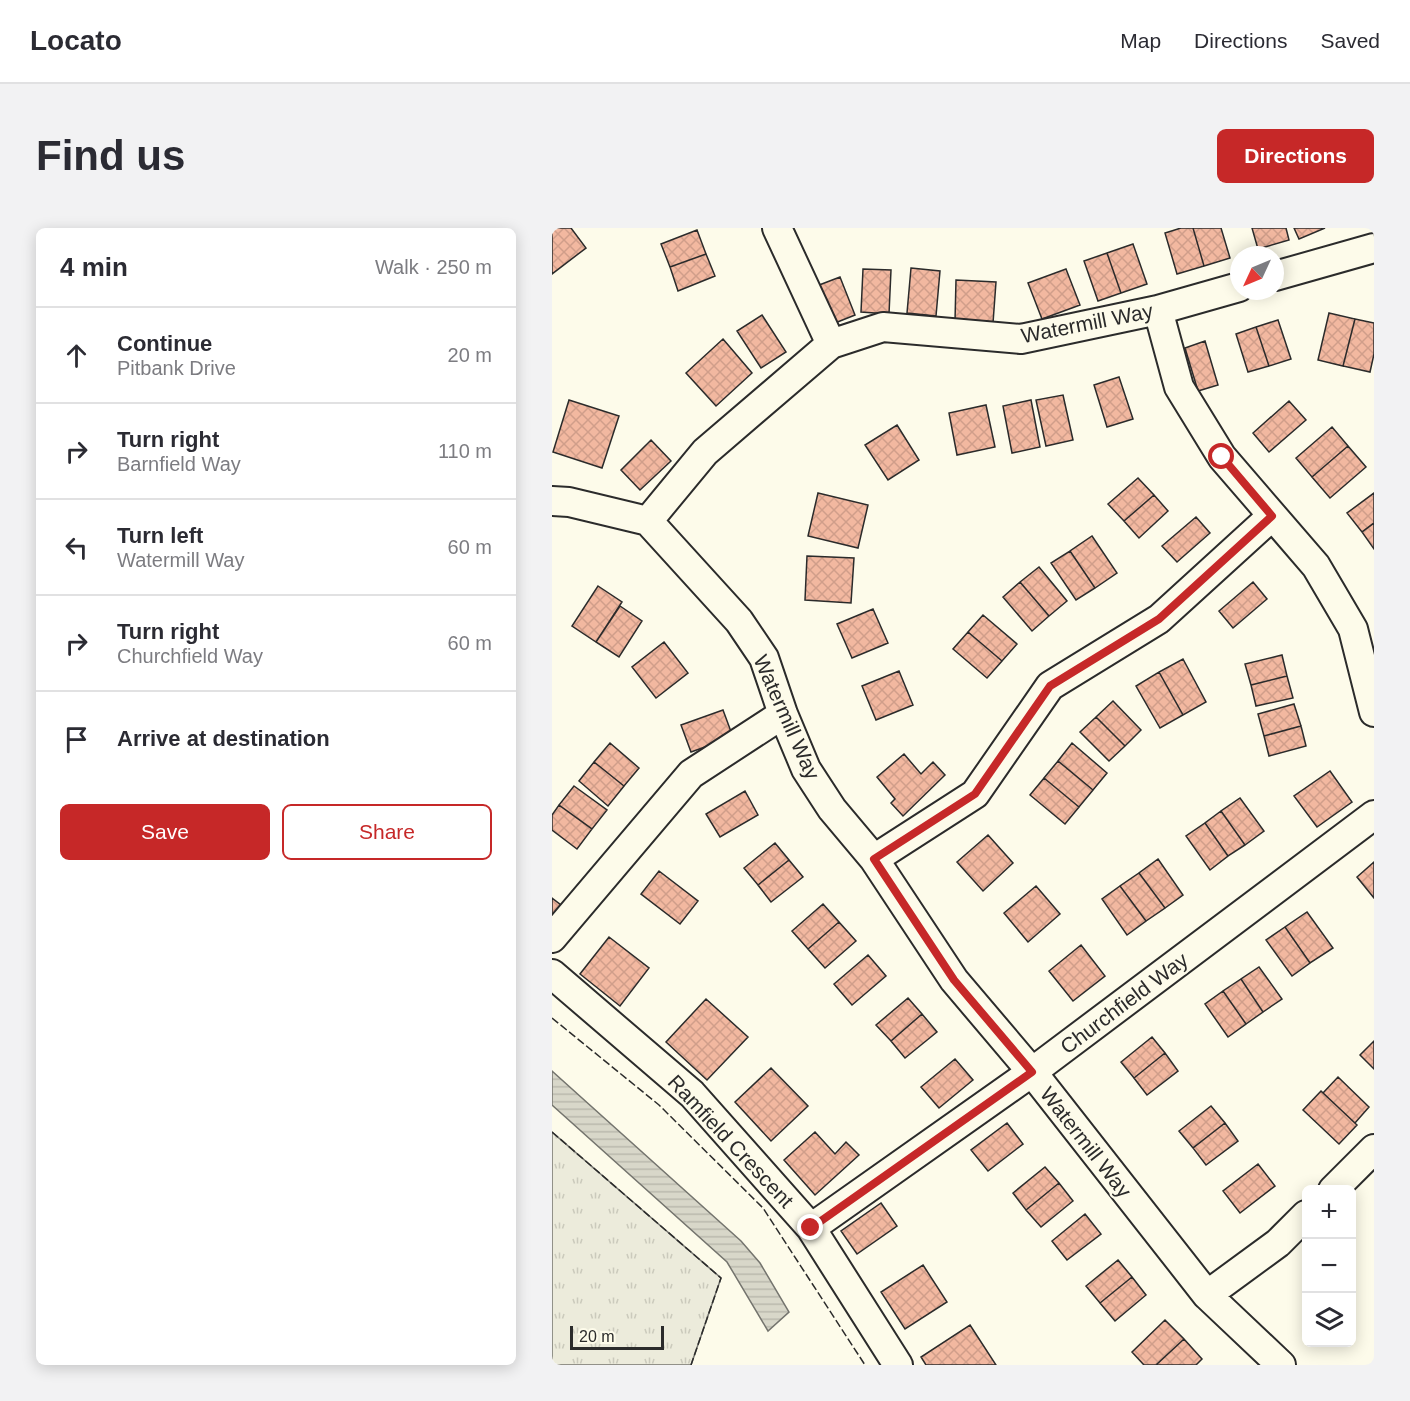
<!DOCTYPE html>
<meta charset="utf-8">
<style>
:root{--surface:#fff;--page:#f2f2f3;--text:#2b2b33;--muted:#7c7c81;--line:#e1e1e2;--accent:#c62828}
body{margin:0;font-family:Helvetica,sans-serif;background:var(--page);color:var(--text)}
.controls{position:absolute;right:18px;bottom:18px;display:grid;overflow:hidden;border-radius:9px;box-shadow:0 3px 15px #0003}
.controls button{width:54px;height:54px;display:grid;place-items:center;padding:0;border:0;border-bottom:2px solid var(--line);background:var(--surface);color:var(--text);font:30px sans-serif}
.compass{position:absolute;left:678px;top:18px;width:54px;height:54px;border-radius:50%;background:var(--surface);box-shadow:0 3px 15px #0003;rotate:226deg}
.scale{position:absolute;left:18px;bottom:15px;width:94px;box-sizing:border-box;padding-left:6px;border:3px solid #2b2b2b;border-top:0;font-size:16px;line-height:21px;white-space:nowrap;color:#2b2b2b;-webkit-text-stroke:4px #fdfbea;paint-order:stroke}
.stop{position:absolute;width:18px;height:18px;margin:-14px;border:4px solid #c62828;border-radius:50%;background:#fff}
.stop.end{background:#c62828;border-color:#fff;box-shadow:0 2px 6px #0008}
.list{margin:0;padding:0;list-style:none}
h2{display:flex;justify-content:space-between;align-items:center;height:78px;margin:0;padding:0 24px;font-size:26px}
h2 small{font-size:20px;font-weight:400;color:var(--muted)}
.list li{display:grid;grid-template-columns:39px 1fr auto;gap:18px;align-items:center;box-sizing:border-box;height:96px;padding:0 24px;border-top:2px solid var(--line)}
.list b{display:block;font-size:22px;white-space:nowrap}
.list p{margin:0;font-size:20px;white-space:nowrap;color:var(--muted)}
.list em{font-size:20px;font-style:normal;color:var(--muted)}
.actions{display:flex;gap:12px;padding:18px 24px}
.actions a{flex:1;padding:14px 0;border:2px solid var(--accent);border-radius:9px;text-align:center;font-size:21px;color:var(--accent)}
.actions .main{background:var(--accent);color:#fff}
.icon{flex:none;width:33px;height:33px;fill:none;stroke:currentColor;stroke-width:2;stroke-linecap:round;stroke-linejoin:round}
.map{position:relative;flex:none;width:822px;height:1137px;overflow:hidden;border-radius:9px}
header{display:flex;align-items:center;gap:36px;box-sizing:border-box;height:84px;padding:0 30px;background:var(--surface);border-bottom:2px solid var(--line)}
header strong{font-size:28px}
nav{display:flex;gap:33px;margin-inline-start:auto;font-size:21px}
.intro{display:flex;align-items:center;justify-content:space-between;box-sizing:border-box;height:144px;padding:0 36px}
h1{margin:0;font-size:42px}
.button{padding:15px 27px;border-radius:9px;background:var(--accent);color:#fff;font-size:21px;font-weight:700}
main{display:flex;gap:36px;padding:0 36px}
aside{flex:1;background:var(--surface);border-radius:9px;box-shadow:0 3px 15px #0003}
.map>svg:first-child{display:block}
.grass{fill:url(#grass-tufts);stroke:#74746e;stroke-width:1.5}
.water{fill:url(#water-rules);stroke:#74746e;stroke-width:1.5}
.building{fill:url(#building-cross-hatch);stroke:#2b2b2b;stroke-width:1.5}
.lines{fill:none;stroke-linecap:round;stroke-linejoin:round}
.street-casing{stroke:#2b2b2b;stroke-width:32}
.street{stroke:#fdfbea;stroke-width:28}
.fence{stroke:#2b2b2b;stroke-width:1.5;stroke-dasharray:8 3;stroke-linecap:butt}
.route{stroke:#c62828;stroke-width:8}
.labels{text-anchor:middle;dominant-baseline:central;stroke-width:4.5;stroke-linejoin:round;paint-order:stroke}
.street-label{font-size:21px;fill:#2b2b2b;stroke:#fdfbea}
</style>
<header>
<strong>Locato</strong>
<nav><a>Map</a><a>Directions</a><a>Saved</a></nav>
</header>
<div class="intro"><h1>Find us</h1><a class="button">Directions</a></div>
<main>
<aside>
<h2>4 min<small>Walk · 250 m</small></h2>
<ul class="list">
<li><svg class="icon" aria-label="ahead" viewBox="0 0 24 24"><path d="M12 20V5M6 11l6-6 6 6"/></svg><div><b>Continue</b><p>Pitbank Drive</p></div><em>20 m</em></li>
<li><svg class="icon" aria-label="right" viewBox="0 0 24 24"><path d="M7 20v-9h11M14 6l5 5-5 5"/></svg><div><b>Turn right</b><p>Barnfield Way</p></div><em>110 m</em></li>
<li><svg class="icon" aria-label="left" viewBox="0 0 24 24"><path d="M17 20v-9H6M10 6l-5 5 5 5"/></svg><div><b>Turn left</b><p>Watermill Way</p></div><em>60 m</em></li>
<li><svg class="icon" aria-label="right" viewBox="0 0 24 24"><path d="M7 20v-9h11M14 6l5 5-5 5"/></svg><div><b>Turn right</b><p>Churchfield Way</p></div><em>60 m</em></li>
<li><svg class="icon" aria-label="arrive" viewBox="0 0 24 24"><path d="M6 21V4h12l-3 4 3 4H6"/></svg><div><b>Arrive at destination</b></div></li>
</ul>
<div class="actions"><a class="main">Save</a><a>Share</a></div>
</aside>
<div class="map">
<svg width="822" height="1137" viewBox="0 0 822 1137">
<defs>
<pattern id="grass-tufts" width="24" height="20" patternUnits="userSpaceOnUse" patternTransform="scale(1.5)"><rect width="24" height="20" fill="#ecebdb"/><path d="M3 7l-1-3M5 7V3M7 7l1-3M15 17l-1-3M17 17v-4M19 17l1-3" fill="none" stroke="#cbcabc"/></pattern>
<pattern id="water-rules" width="6" height="5" patternUnits="userSpaceOnUse" patternTransform="scale(1.5)"><rect width="6" height="5" fill="#d8d7c9"/><path d="M0 2.5h6" fill="none" stroke="#bab9ad"/></pattern>
<pattern id="building-cross-hatch" width="8" height="8" patternUnits="userSpaceOnUse" patternTransform="scale(1.5)"><rect width="8" height="8" fill="#f2b8a0"/><path d="M0 0l8 8M0 8l8-8" fill="none" stroke="#d09e8a"/></pattern>
</defs>
<rect width="100%" height="100%" fill="#fdfbea"/>
<!-- grass -->
<path class="grass" d="M 0,904 L 169,1050 L 139,1137 L 0,1137 Z"/>
<!-- water -->
<path class="water" d="M 0,843 L 189,1013 L 208,1035 L 237,1084 L 216,1103 L 175,1034 L 0,877 Z"/>
<!-- building -->
<path class="building" d="M 0,0 L 19,0 L 34,20 L 0,46 Z
M 629,0 L 641,0 L 652,38 L 625,46 L 613,5 Z
M 641,0 L 669,0 L 678,30 L 652,38 Z
M 700,0 L 734,0 L 737,12 L 706,21 Z
M 742,0 L 773,0 L 747,11 Z
M 145,2 L 154,26 L 118,39 L 109,16 Z
M 581,16 L 595,56 L 569,65 L 555,25 Z
M 555,25 L 569,65 L 546,73 L 532,33 Z
M 154,26 L 163,48 L 126,63 L 118,39 Z
M 359,40 L 388,43 L 384,88 L 355,85 Z
M 311,41 L 339,42 L 337,86 L 309,84 Z
M 514,41 L 528,77 L 490,91 L 476,55 Z
M 288,49 L 303,87 L 278,97 L 262,59 Z
M 404,52 L 444,54 L 441,95 L 403,93 Z
M 777,85 L 803,91 L 791,138 L 766,132 Z
M 210,87 L 234,124 L 209,140 L 185,103 Z
M 803,91 L 822,95 L 822,126 L 818,144 L 791,138 Z
M 726,92 L 739,131 L 717,138 L 704,99 Z
M 704,99 L 717,138 L 696,144 L 684,106 Z
M 171,111 L 200,145 L 164,178 L 134,145 Z
M 653,113 L 666,157 L 646,163 L 633,120 Z
M 567,149 L 581,191 L 555,199 L 542,157 Z
M 511,167 L 521,212 L 494,218 L 484,172 Z
M 17,172 L 67,188 L 50,240 L 1,224 Z
M 479,172 L 488,219 L 460,225 L 451,178 Z
M 737,173 L 754,192 L 717,224 L 701,205 Z
M 434,177 L 443,219 L 405,227 L 397,185 Z
M 345,197 L 367,232 L 336,252 L 313,217 Z
M 780,199 L 796,218 L 760,249 L 744,230 Z
M 99,212 L 119,233 L 88,262 L 69,242 Z
M 796,218 L 814,239 L 778,270 L 760,249 Z
M 586,250 L 602,267 L 572,293 L 556,276 Z
M 266,265 L 316,277 L 306,320 L 256,308 Z
M 822,265 L 822,295 L 810,304 L 795,285 Z
M 602,267 L 616,283 L 587,310 L 572,293 Z
M 644,289 L 658,305 L 625,334 L 610,318 Z
M 822,295 L 822,321 L 810,304 Z
M 540,308 L 565,345 L 543,360 L 518,323 Z
M 518,323 L 543,360 L 524,372 L 499,335 Z
M 255,328 L 302,330 L 299,375 L 253,372 Z
M 487,339 L 515,373 L 497,388 L 468,354 Z
M 468,354 L 497,388 L 480,403 L 451,369 Z
M 701,354 L 715,371 L 681,400 L 667,383 Z
M 46,358 L 70,374 L 44,414 L 20,398 Z
M 68,378 L 90,393 L 67,429 L 44,414 Z
M 321,381 L 336,415 L 300,430 L 285,396 Z
M 431,387 L 465,416 L 450,433 L 416,404 Z
M 416,404 L 450,433 L 435,450 L 401,421 Z
M 112,414 L 136,445 L 104,470 L 80,439 Z
M 730,427 L 735,448 L 699,457 L 693,436 Z
M 631,431 L 654,474 L 631,487 L 607,444 Z
M 347,443 L 361,477 L 324,492 L 310,458 Z
M 607,444 L 631,487 L 608,500 L 584,458 Z
M 735,448 L 741,470 L 704,478 L 699,457 Z
M 561,473 L 589,502 L 573,518 L 544,489 Z
M 742,476 L 749,498 L 712,508 L 706,486 Z
M 171,482 L 181,509 L 139,524 L 129,497 Z
M 544,489 L 573,518 L 557,533 L 528,504 Z
M 749,498 L 754,518 L 717,528 L 712,508 Z
M 58,515 L 87,540 L 72,558 L 42,534 Z
M 520,515 L 555,545 L 541,562 L 506,533 Z
M 352,526 L 369,546 L 381,534 L 393,547 L 351,588 L 339,575 L 343,571 L 325,549 Z
M 506,533 L 541,562 L 527,579 L 492,550 Z
M 42,534 L 72,558 L 56,578 L 27,553 Z
M 778,543 L 800,574 L 765,599 L 742,568 Z
M 492,550 L 527,579 L 513,596 L 478,567 Z
M 22,558 L 55,582 L 40,601 L 7,577 Z
M 193,563 L 206,587 L 168,609 L 154,586 Z
M 688,570 L 712,603 L 693,617 L 669,583 Z
M 7,577 L 40,601 L 25,621 L 0,602 L 0,587 Z
M 669,583 L 693,617 L 676,628 L 653,595 Z
M 653,595 L 676,628 L 658,642 L 634,608 Z
M 436,607 L 461,635 L 431,663 L 405,634 Z
M 223,615 L 237,632 L 206,657 L 192,640 Z
M 606,631 L 631,667 L 613,680 L 587,645 Z
M 237,632 L 251,649 L 219,674 L 206,657 Z
M 822,634 L 822,670 L 805,649 Z
M 107,643 L 146,673 L 128,696 L 89,666 Z
M 587,645 L 613,680 L 594,693 L 568,658 Z
M 484,658 L 508,686 L 476,714 L 452,685 Z
M 568,658 L 594,693 L 575,707 L 550,671 Z
M 0,670 L 9,677 L 0,689 Z
M 271,676 L 287,694 L 256,721 L 240,703 Z
M 755,684 L 781,720 L 758,735 L 733,699 Z
M 287,694 L 304,713 L 273,740 L 256,721 Z
M 733,699 L 758,735 L 740,748 L 714,712 Z
M 57,709 L 97,740 L 68,778 L 28,746 Z
M 529,717 L 553,748 L 521,773 L 497,743 Z
M 316,727 L 334,748 L 300,777 L 282,756 Z
M 707,739 L 730,771 L 711,784 L 689,751 Z
M 689,751 L 711,784 L 694,796 L 671,763 Z
M 671,763 L 694,796 L 676,809 L 653,776 Z
M 356,770 L 370,786 L 339,813 L 324,797 Z
M 154,771 L 196,809 L 155,852 L 114,814 Z
M 370,786 L 385,804 L 353,830 L 339,813 Z
M 600,809 L 613,825 L 582,850 L 569,834 Z
M 822,813 L 822,841 L 808,827 Z
M 613,825 L 626,843 L 595,867 L 582,850 Z
M 403,831 L 421,852 L 387,880 L 369,859 Z
M 219,840 L 256,878 L 219,913 L 183,874 Z
M 786,849 L 817,879 L 803,895 L 771,865 Z
M 769,863 L 805,897 L 787,916 L 751,882 Z
M 659,878 L 673,895 L 641,920 L 627,903 Z
M 455,895 L 471,916 L 436,943 L 419,922 Z
M 673,895 L 686,913 L 654,937 L 641,920 Z
M 263,904 L 283,926 L 294,914 L 307,927 L 263,967 L 232,932 Z
M 706,936 L 723,958 L 688,985 L 671,963 Z
M 493,939 L 507,955 L 474,982 L 461,965 Z
M 507,955 L 521,973 L 489,999 L 474,982 Z
M 329,975 L 345,998 L 305,1026 L 289,1003 Z
M 533,986 L 549,1006 L 515,1032 L 500,1013 Z
M 566,1032 L 580,1049 L 548,1075 L 534,1058 Z
M 371,1037 L 395,1074 L 353,1101 L 329,1064 Z
M 580,1049 L 594,1067 L 563,1093 L 548,1075 Z
M 613,1092 L 632,1111 L 604,1137 L 592,1137 L 580,1124 Z
M 418,1097 L 444,1137 L 374,1137 L 369,1129 Z
M 632,1111 L 650,1131 L 644,1137 L 604,1137 Z"/>
<g class="lines">
<!-- street casing -->
<g class="street-casing">
<path id="street" d="M 225,0 L 279,116
M 723,48 L 822,20
M 606,82 L 627,159 L 670,229 L 764,338 L 801,401 L 822,484
M 0,273 L 17,274 L 96,293 L 187,393 L 212,430 L 231,486 L 254,541 L 280,581 L 322,631 L 402,752 L 480,844 L 655,1067 L 729,1137
M 96,293 L 153,224 L 279,116 L 331,99 L 469,111 L 606,82 L 687,59
M 322,631 L 423,566 L 498,458 L 607,391 L 720,288
M 0,710 L 139,546 L 231,486
M 0,746 L 140,866 L 259,1000 L 346,1137
M 781,962 L 822,921
M 259,1000 L 480,844 L 822,587
M 655,1067 L 726,1015 L 754,987"/>
</g>
<!-- street -->
<use href="#street" class="street"/>
<!-- fence -->
<path class="fence" d="M 0,790 L 107,877 L 211,980 L 313,1137
M 0,904 L 169,1050 L 139,1137"/>
</g>
<g class="lines">
<!-- route -->
<path class="route" d="M 259,1000 L 480,844 L 402,752 L 322,631 L 423,566 L 498,458 L 607,391 L 720,288 L 670,229"/>
</g>
<g class="labels">
<!-- street labels -->
<g class="street-label">
<text transform="translate(535 95) rotate(-11)">Watermill Way</text>
<text transform="translate(235 489) rotate(66)">Watermill Way</text>
<text transform="translate(572 775) rotate(-37)">Churchfield Way</text>
<text transform="translate(179 913) rotate(47)">Ramfield Crescent</text>
<text transform="translate(534 914) rotate(52)">Watermill Way</text>
</g>
</g>
</svg>
<div class="controls">
<button>+</button>
<button>−</button>
<button><svg class="icon" aria-label="layers" viewBox="0 0 24 24"><path d="M12 4l9 5-9 5-9-5zM3 14l9 5 9-5"/></svg></button>
</div>
<svg class="compass" viewBox="-18 -18 36 36"><path d="M0-13l5 13h-10z" fill="#e53935"/><path d="M0 13l5-13h-10z" fill="#7c7c81"/></svg>
<div class="scale">20 m</div>
<div class="stop" style="left:670px;top:229px"></div>
<div class="stop end" style="left:259px;top:1000px"></div>
</div>
</main>
